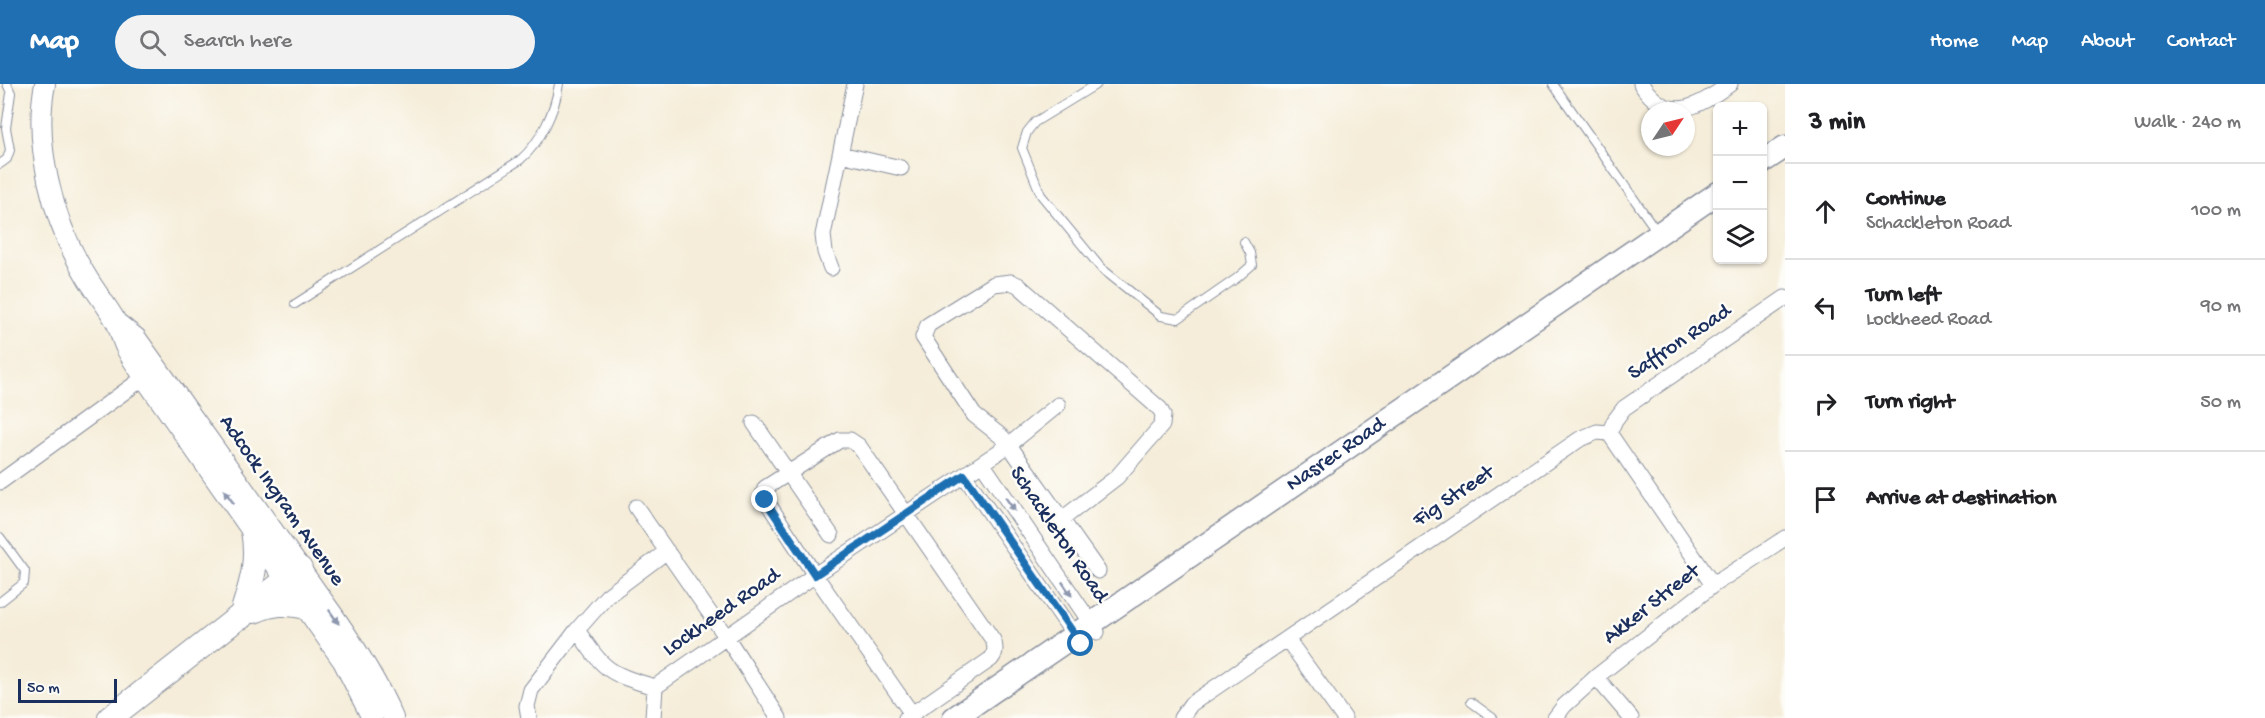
<!DOCTYPE html>
<meta charset="utf-8">
<style>
:root{--surface:#fff;--page:#f2f2f2;--text:#202124;--muted:#757577;--line:#e0e0e0;--accent:#1f6fb2}
body{margin:0;font-family:"Gochi Hand",sans-serif;background:var(--page);color:var(--text)}
.controls{position:absolute;right:18px;top:18px;display:grid;overflow:hidden;border-radius:9px;box-shadow:0 2px 4px #0004}
.controls button{width:54px;height:54px;display:grid;place-items:center;padding:0;border:0;border-bottom:2px solid var(--line);background:var(--surface);color:var(--text);font:30px sans-serif}
.compass{position:absolute;left:1641px;top:18px;width:54px;height:54px;border-radius:50%;background:var(--surface);box-shadow:0 2px 4px #0004;rotate:55deg}
.scale{position:absolute;left:18px;bottom:15px;width:99px;box-sizing:border-box;padding-left:6px;border:3px solid #1b2f5e;border-top:0;font-size:16px;line-height:21px;white-space:nowrap;color:#1b2f5e;-webkit-text-stroke:4px #fdfcf7;paint-order:stroke}
.stop{position:absolute;width:18px;height:18px;margin:-14px;border:4px solid #1f6fb2;border-radius:50%;background:#fff}
.stop.end{background:#1f6fb2;border-color:#fff;box-shadow:0 2px 6px #0008}
.list{margin:0;padding:0;list-style:none}
h2{display:flex;justify-content:space-between;align-items:center;height:78px;margin:0;padding:0 24px;font-size:26px}
h2 small{font-size:20px;font-weight:400;color:var(--muted)}
.list li{display:grid;grid-template-columns:39px 1fr auto;gap:18px;align-items:center;box-sizing:border-box;height:96px;padding:0 24px;border-top:2px solid var(--line)}
.list b{display:block;font-size:22px;white-space:nowrap}
.list p{margin:0;font-size:20px;white-space:nowrap;color:var(--muted)}
.list em{font-size:20px;font-style:normal;color:var(--muted)}
.icon{flex:none;width:33px;height:33px;fill:none;stroke:currentColor;stroke-width:2;stroke-linecap:round;stroke-linejoin:round}
.map{position:relative;flex:none;width:1785px;height:634px;overflow:hidden}
header{display:flex;align-items:center;gap:36px;box-sizing:border-box;height:84px;padding:0 30px;background:var(--accent);color:#fff}
header strong{font-size:28px}
nav{display:flex;gap:33px;margin-inline-start:auto;font-size:21px}
.search{width:420px;height:54px;background:var(--page);display:flex;align-items:center;gap:15px;box-sizing:border-box;padding:0 21px;border-radius:33px;color:var(--muted);font-size:22px}
main{display:flex}
aside{flex:1;background:var(--surface)}
.map>svg:first-child{display:block}
.lines{fill:none;stroke-linecap:round;stroke-linejoin:round}
.service-casing{stroke:#888e9c;stroke-width:10}
.minor-casing{stroke:#888e9c;stroke-width:17}
.tertiary-casing{stroke:#888e9c;stroke-width:22}
.secondary-casing{stroke:#888e9c;stroke-width:25}
.primary-casing{stroke:#888e9c;stroke-width:26}
.service{stroke:#fff;stroke-width:8}
.minor{stroke:#fff;stroke-width:15}
.tertiary{stroke:#fff;stroke-width:20}
.secondary{stroke:#fff;stroke-width:22}
.primary{stroke:#fff;stroke-width:24}
.oneway{fill:#8d97ae}
.route{stroke:#1f6fb2;stroke-width:8}
.labels{text-anchor:middle;dominant-baseline:central;stroke-width:5;stroke-linejoin:round;paint-order:stroke}
.street-label{font-size:22px;fill:#1b2f5e;stroke:#fdfcf7}
</style>
<header>
<strong>Map</strong>
<div class="search"><svg class="icon" aria-label="search" viewBox="0 0 24 24"><circle cx="10" cy="10" r="6"/><path d="M15 15l6 6"/></svg>Search here</div>
<nav><a>Home</a><a>Map</a><a>About</a><a>Contact</a></nav>
</header>
<main>
<div class="map">
<svg width="1785" height="634" viewBox="0 0 1785 634">
<rect width="100%" height="100%" fill="#fdfcf7"/>
<filter id="ink" filterUnits="userSpaceOnUse"><feTurbulence type="fractalNoise" baseFrequency=".0167" numOctaves="2"/><feDisplacementMap in="SourceGraphic" scale="12" xChannelSelector="R" yChannelSelector="G"/><feConvolveMatrix kernelMatrix="1 2 1 2 8 2 1 2 1" color-interpolation-filters="sRGB"/></filter>
<filter id="wash" filterUnits="userSpaceOnUse"><feTurbulence type="fractalNoise" baseFrequency=".008" numOctaves="4" result="noise"/><feDisplacementMap in="SourceGraphic" scale="24" xChannelSelector="R" yChannelSelector="G"/><feGaussianBlur stdDeviation="1.35" result="paint"/><feColorMatrix in="noise" values="0 0 0 0 0 0 0 0 0 0 0 0 0 0 0 0 0 1.4 0 .05"/><feComposite in="paint" operator="in"/></filter>
<g filter="url(#wash)">
<rect width="100%" height="100%" fill="#f5edd9"/>
</g>
<g filter="url(#ink)">
<g class="lines">
<!-- service casing -->
<g class="service-casing">
<path id="service" d="M 1097,0 L 1035,38 L 1027,48 L 1022,64 L 1041,111 L 1101,184 L 1161,232 L 1178,235 L 1237,194 L 1252,181 L 1250,169 L 1244,158
M 1553,0 L 1658,149
M 0,80 L 7,75 L 10,66 L 6,44 L 11,9 L 7,0
M 295,220 L 520,76 C 541,58 555,27 559,0
M 0,453 L 25,487 L 24,499 L 0,518
M 1471,618 L 1493,634"/>
</g>
<!-- minor casing -->
<g class="minor-casing">
<path id="minor" d="M 1641,0 C 1669,42 1697,23 1730,0
M 840,70 L 901,84
M 831,184 L 825,168 L 823,151 L 855,0
M 754,339 L 831,451
M 1609,349 L 1615,336 L 1624,324 L 1785,214
M 982,379 L 1097,548
M 964,391 L 1079,558
M 0,398 L 153,287
M 636,423 L 727,554 L 779,634
M 1061,436 L 1117,393 L 1162,341 L 1163,331 L 1160,325 L 1018,201 L 1011,198 L 994,200 L 928,241 L 923,253 L 974,331 L 1002,353 L 1009,361 L 1098,487
M 577,546 C 605,587 607,589 655,603
M 1287,555 L 1344,634
M 1596,593 L 1631,634
M 655,603 L 815,491 L 1009,361 L 1058,321
M 529,634 L 527,622 L 531,606 L 577,546 L 607,512 L 667,467
M 653,634 L 655,603
M 906,634 L 912,630 L 991,575 C 996,569 996,563 993,556 L 859,362 L 850,356 L 840,356 L 765,404 L 763,412 L 815,491 L 912,630
M 1181,634 L 1191,620 L 1580,355 L 1597,348 L 1609,349 L 1713,501
M 1555,634 L 1564,622 L 1596,593 L 1713,501 L 1785,454"/>
</g>
<!-- tertiary casing -->
<g class="tertiary-casing">
<path id="tertiary" d="M 45,0 C 33,60 53,138 85,190 C 94,206 106,220 115,236 C 120,244 121,254 125,262 C 130,273 138,283 144,293 L 343,577 L 372,634
M 117,239 L 136,254 L 333,531 C 356,564 377,597 393,634"/>
</g>
<!-- secondary casing -->
<g class="secondary-casing">
<g id="secondary">
<path d="M 1762,78 L 1785,63"/>
<path id="s1" d="M 954,634 L 1718,109"/>
</g>
</g>
<!-- primary casing -->
<g class="primary-casing">
<path id="primary" d="M 254,527 C 273,519 286,518 306,523
M 241,533 C 251,501 259,480 253,446
M 110,634 L 300,485"/>
</g>
<!-- service -->
<use href="#service" class="service"/>
<!-- minor -->
<use href="#minor" class="minor"/>
<!-- tertiary -->
<use href="#tertiary" class="tertiary"/>
<!-- secondary -->
<use href="#secondary" class="secondary"/>
<!-- primary -->
<use href="#primary" class="primary"/>
</g>
<!-- one-way arrows -->
<defs><path id="oneway-solid" d="M-6-.8H1V-3.2L6.5 0L1 3.2V.8H-6Z" transform="scale(1.5)"/></defs>
<g class="oneway">
<use href="#oneway-solid" transform="translate(229 413) rotate(-126)"/>
<use href="#oneway-solid" transform="translate(1010 420) rotate(55)"/>
<use href="#oneway-solid" transform="translate(1067 505) rotate(56)"/>
<use href="#oneway-solid" transform="translate(334 533) rotate(55)"/>
</g>
</g>
<g class="lines" filter="url(#ink)">
<!-- route -->
<path class="route" d="M 765,416 L 815,491 L 964,391 L 1081,560"/>
</g>
<g class="labels">
<!-- street labels -->
<g class="street-label">
<text transform="translate(1680 259) rotate(-34)">Saffron Road</text>
<text stroke="none"><textPath href="#s1" startOffset="464">Nasrec Road</textPath></text>
<text transform="translate(1454 413) rotate(-34)">Fig Street</text>
<text transform="translate(281 417) rotate(55)">Adcock Ingram Avenue</text>
<text transform="translate(1058 451) rotate(56)">Schackleton Road</text>
<text transform="translate(1652 521) rotate(-38)">Akker Street</text>
<text transform="translate(722 529) rotate(-35)">Lockheed Road</text>
</g>
</g>
</svg>
<div class="controls">
<button>+</button>
<button>−</button>
<button><svg class="icon" aria-label="layers" viewBox="0 0 24 24"><path d="M12 4l9 5-9 5-9-5zM3 14l9 5 9-5"/></svg></button>
</div>
<svg class="compass" viewBox="-18 -18 36 36"><path d="M0-13l5 13h-10z" fill="#e53935"/><path d="M0 13l5-13h-10z" fill="#757577"/></svg>
<div class="scale">50 m</div>
<div class="stop" style="left:1081px;top:560px"></div>
<div class="stop end" style="left:765px;top:416px"></div>
</div>
<aside>
<h2>3 min<small>Walk · 240 m</small></h2>
<ul class="list">
<li><svg class="icon" aria-label="ahead" viewBox="0 0 24 24"><path d="M12 20V5M6 11l6-6 6 6"/></svg><div><b>Continue</b><p>Schackleton Road</p></div><em>100 m</em></li>
<li><svg class="icon" aria-label="left" viewBox="0 0 24 24"><path d="M17 20v-9H6M10 6l-5 5 5 5"/></svg><div><b>Turn left</b><p>Lockheed Road</p></div><em>90 m</em></li>
<li><svg class="icon" aria-label="right" viewBox="0 0 24 24"><path d="M7 20v-9h11M14 6l5 5-5 5"/></svg><div><b>Turn right</b></div><em>50 m</em></li>
<li><svg class="icon" aria-label="arrive" viewBox="0 0 24 24"><path d="M6 21V4h12l-3 4 3 4H6"/></svg><div><b>Arrive at destination</b></div></li>
</ul>
</aside>
</main>
